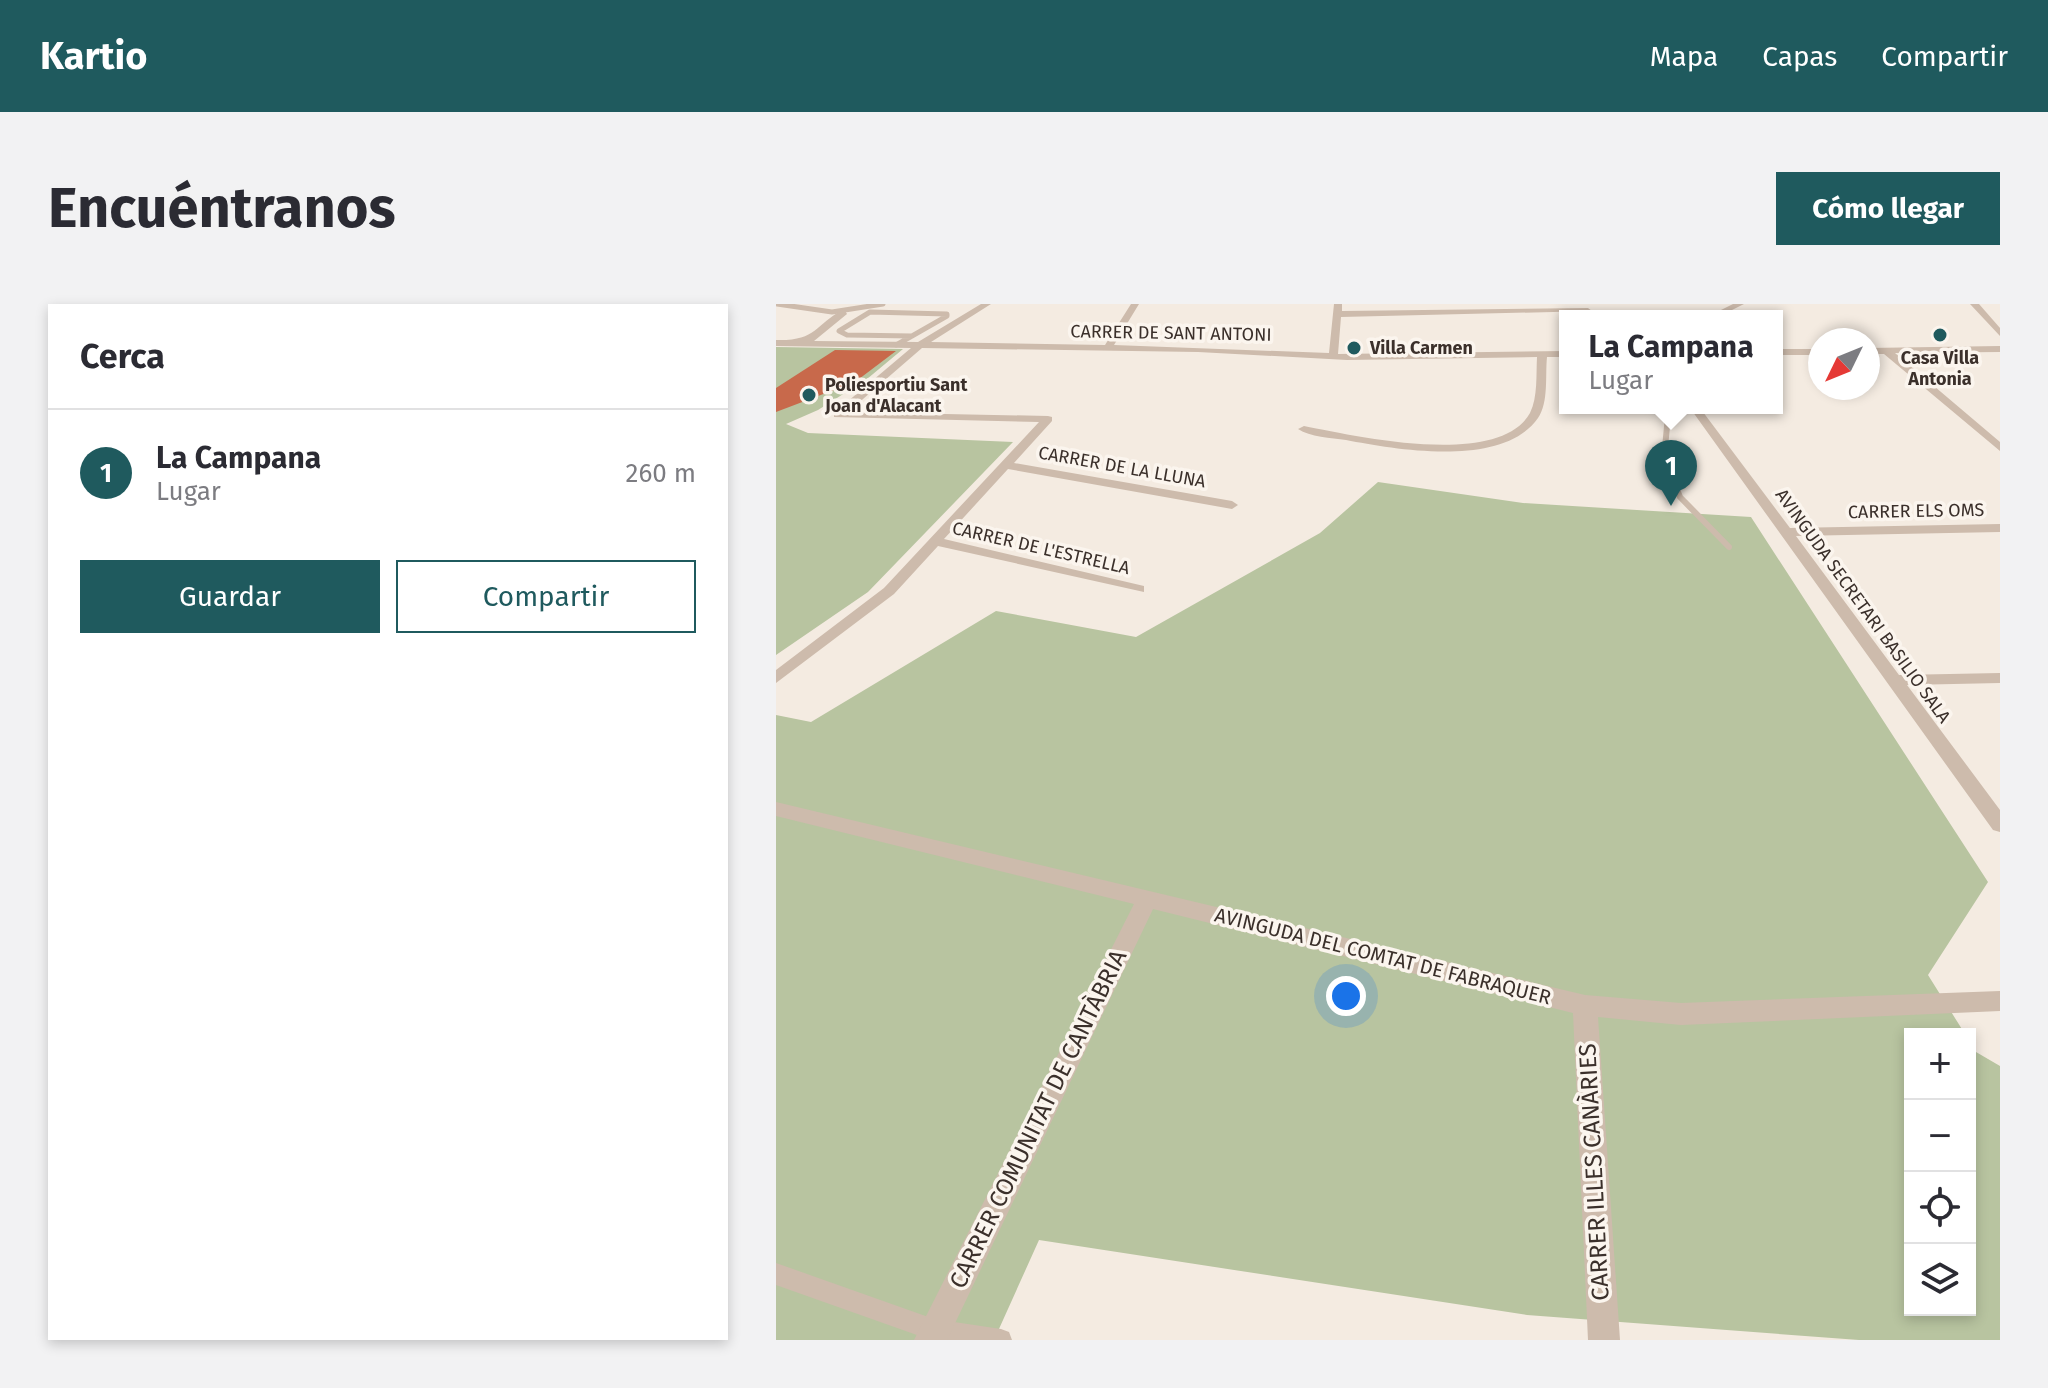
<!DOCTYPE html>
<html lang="es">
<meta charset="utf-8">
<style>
:root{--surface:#fff;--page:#f2f2f3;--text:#2b2b33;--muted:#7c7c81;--line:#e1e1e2;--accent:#1f5a5e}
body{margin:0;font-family:"Fira Sans",sans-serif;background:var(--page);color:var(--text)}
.controls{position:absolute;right:24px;bottom:24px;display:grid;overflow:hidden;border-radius:0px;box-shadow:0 4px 12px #0003}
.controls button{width:72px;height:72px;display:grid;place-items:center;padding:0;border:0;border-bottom:2px solid var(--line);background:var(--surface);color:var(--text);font:40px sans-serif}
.compass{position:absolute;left:1032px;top:24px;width:72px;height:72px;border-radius:50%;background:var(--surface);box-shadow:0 4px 12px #0003;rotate:227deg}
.you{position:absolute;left:570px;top:692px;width:28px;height:28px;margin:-20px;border:6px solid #fff;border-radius:50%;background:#1a73e8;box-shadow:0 0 0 12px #1a73e833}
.badge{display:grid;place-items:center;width:52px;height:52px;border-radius:50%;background:var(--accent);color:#fff;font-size:26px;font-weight:700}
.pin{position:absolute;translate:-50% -66px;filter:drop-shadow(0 2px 4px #0008)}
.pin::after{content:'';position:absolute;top:42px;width:28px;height:24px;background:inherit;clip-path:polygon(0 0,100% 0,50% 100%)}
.popup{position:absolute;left:783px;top:6px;width:224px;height:104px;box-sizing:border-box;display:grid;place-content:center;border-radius:0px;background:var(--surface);filter:drop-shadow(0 2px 6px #0005);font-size:26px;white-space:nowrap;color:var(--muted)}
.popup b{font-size:30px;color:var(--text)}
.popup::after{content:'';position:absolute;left:50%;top:100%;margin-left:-16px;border:16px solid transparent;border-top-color:var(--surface)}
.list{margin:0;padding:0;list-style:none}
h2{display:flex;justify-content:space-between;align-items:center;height:104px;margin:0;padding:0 32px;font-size:34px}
h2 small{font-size:26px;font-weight:400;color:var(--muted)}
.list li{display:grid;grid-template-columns:52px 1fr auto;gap:24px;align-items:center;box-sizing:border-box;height:128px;padding:0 32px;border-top:2px solid var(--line)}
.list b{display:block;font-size:30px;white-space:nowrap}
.list p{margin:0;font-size:26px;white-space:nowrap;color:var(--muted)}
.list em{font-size:26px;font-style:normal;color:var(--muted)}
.actions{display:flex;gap:16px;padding:24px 32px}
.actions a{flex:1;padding:18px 0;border:2px solid var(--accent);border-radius:0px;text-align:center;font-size:28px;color:var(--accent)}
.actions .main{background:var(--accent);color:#fff}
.icon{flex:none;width:44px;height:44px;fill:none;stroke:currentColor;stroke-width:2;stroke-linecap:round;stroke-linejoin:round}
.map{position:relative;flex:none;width:1224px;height:1036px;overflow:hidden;border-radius:0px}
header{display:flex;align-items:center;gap:48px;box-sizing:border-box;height:112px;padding:0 40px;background:var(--accent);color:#fff}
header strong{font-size:38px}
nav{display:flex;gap:44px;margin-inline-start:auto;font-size:28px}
.intro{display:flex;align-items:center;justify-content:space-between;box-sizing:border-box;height:192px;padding:0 48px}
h1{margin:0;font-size:56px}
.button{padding:20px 36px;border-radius:0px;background:var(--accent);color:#fff;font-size:28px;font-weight:700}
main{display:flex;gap:48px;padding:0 48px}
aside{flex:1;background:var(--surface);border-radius:0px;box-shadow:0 4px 12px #0003}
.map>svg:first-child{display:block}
.green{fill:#b8c4a0}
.building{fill:#c8694b}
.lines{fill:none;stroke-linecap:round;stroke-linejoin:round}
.service-far1{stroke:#cdbbac;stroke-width:5}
.service{stroke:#cdbbac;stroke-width:6}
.pedestrian{fill:#cdbbac;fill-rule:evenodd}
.minor{fill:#cdbbac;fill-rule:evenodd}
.poi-dot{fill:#1f5a5e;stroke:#fbf5ee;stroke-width:3}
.labels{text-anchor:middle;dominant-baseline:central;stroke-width:7;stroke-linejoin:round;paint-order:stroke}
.far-street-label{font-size:18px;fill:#3b302b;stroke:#fbf5ee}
.far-poi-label{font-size:18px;font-weight:bold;fill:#3b302b;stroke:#fbf5ee;text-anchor:start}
.street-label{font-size:20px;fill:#3b302b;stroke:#fbf5ee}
.near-street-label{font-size:24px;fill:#3b302b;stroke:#fbf5ee}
</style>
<header>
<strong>Kartio</strong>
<nav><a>Mapa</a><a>Capas</a><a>Compartir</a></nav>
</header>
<div class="intro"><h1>Encuéntranos</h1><a class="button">Cómo llegar</a></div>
<main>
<aside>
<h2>Cerca<small></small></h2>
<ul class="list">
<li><span class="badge">1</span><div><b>La Campana</b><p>Lugar</p></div><em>260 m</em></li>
</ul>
<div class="actions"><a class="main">Guardar</a><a>Compartir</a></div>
</aside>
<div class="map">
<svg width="1224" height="1036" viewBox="0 0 1224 1036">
<rect width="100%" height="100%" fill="#f4ebe1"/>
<!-- green -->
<path class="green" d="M 0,43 L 127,45 L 91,75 L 42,106 L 10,120 L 32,129 L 237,138 L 92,288 L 0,351 Z
M 602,178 L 747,199 L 975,213 L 1212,578 L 1152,671 L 1189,730 L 1134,730 L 1134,1006 L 1194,1006 L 1194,738 L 1200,748 L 1224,762 L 1224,1036 L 1083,1036 L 751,1011 L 263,936 L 218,1036 L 0,1036 L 0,411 L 35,418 L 220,307 L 360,333 L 544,229 Z"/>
<!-- building -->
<path class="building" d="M 59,46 L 120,47 L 79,78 L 0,108 L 0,84 Z"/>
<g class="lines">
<!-- service-far1 -->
<path class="service-far1" d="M 1,0 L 56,8 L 107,0
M 94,8 L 171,10 L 171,12 L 136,32 L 71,31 L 63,27 Z
M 120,41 L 136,32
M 892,114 L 893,104"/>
<!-- service -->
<path class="service" d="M 892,112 L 888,154 L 904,193 L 953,243"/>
<!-- pedestrian -->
<path class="pedestrian" d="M 0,959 L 158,1015 L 225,1025 L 233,1028 L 236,1036 L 155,1036 L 0,981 Z"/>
<!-- minor -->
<path class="minor" d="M 205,0 L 215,0 L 155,38 L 329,41 L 355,0 L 363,0 L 338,41 L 553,49 L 558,0 L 566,0 L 566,7 L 812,4 L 816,7 L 565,13 L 562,50 L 789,47 L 789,53 L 771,53 C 769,71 773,98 762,114 C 727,164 622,146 570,136 C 555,134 534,133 522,125 L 528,122 C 579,132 723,165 754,109 C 762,93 760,70 761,53 L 571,56 L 422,48 L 146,44 L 72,108 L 272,112 L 276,113 L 276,117 L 238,159 L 456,197 L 462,201 L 456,205 L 232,165 L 168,235 L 368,282 L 368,288 L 162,242 L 118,290 L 0,379 L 0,366 L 108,284 L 263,118 L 58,113 L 58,109 L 135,44 L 0,42 L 0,36 C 41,37 37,22 68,5 L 71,10 L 38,37 L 142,38 Z
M 957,0 L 968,0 L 944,12 L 933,12 Z
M 1194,0 L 1203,0 L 1224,24 L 1224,32 Z
M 1224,42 L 1224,48 L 1119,49 L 1224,138 L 1224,147 L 1108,50 L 1092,50 L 1092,44 Z
M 1001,45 L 1044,45 L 1044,51 L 1001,51 Z
M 914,104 L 924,104 L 1014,224 L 1224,220 L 1224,228 L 1020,232 L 1123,371 L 1224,369 L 1224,379 L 1131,381 L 1224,506 L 1224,528 L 1217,526 Z
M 0,498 L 809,691 L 905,699 L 1224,687 L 1224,707 L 905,721 L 822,713 L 844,1036 L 812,1036 L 797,709 L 377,605 L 171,1036 L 138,1036 L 358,600 L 0,512 Z"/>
</g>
<!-- markers -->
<g class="poi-dot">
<circle cx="1164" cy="31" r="8"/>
<circle cx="578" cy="44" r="8"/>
<circle cx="33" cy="91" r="8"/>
</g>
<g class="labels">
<!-- far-street labels -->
<g class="far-street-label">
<text transform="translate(395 29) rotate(1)">CARRER DE SANT ANTONI</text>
<text transform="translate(346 163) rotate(10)">CARRER DE LA LLUNA</text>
<text transform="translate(1140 207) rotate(-1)">CARRER ELS OMS</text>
<text transform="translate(265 244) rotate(13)">CARRER DE L'ESTRELLA</text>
<text transform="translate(1087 302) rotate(54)">AVINGUDA SECRETARI BASILIO SALA</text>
</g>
<!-- far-poi labels -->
<g class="far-poi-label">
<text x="594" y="44">Villa Carmen</text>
<text x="1164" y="54" text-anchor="middle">Casa Villa<tspan x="1164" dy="21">Antonia</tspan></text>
<text x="49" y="81">Poliesportiu Sant<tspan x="49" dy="21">Joan d'Alacant</tspan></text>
</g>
<!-- street labels -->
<g class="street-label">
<text transform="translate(607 652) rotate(14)">AVINGUDA DEL COMTAT DE FABRAQUER</text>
</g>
<!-- near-street labels -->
<g class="near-street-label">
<text transform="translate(262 815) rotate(-64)">CARRER COMUNITAT DE CANTÀBRIA</text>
<text transform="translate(818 868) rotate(-93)">CARRER ILLES CANÀRIES</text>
</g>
</g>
</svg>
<div class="controls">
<button>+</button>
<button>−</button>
<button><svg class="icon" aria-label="locate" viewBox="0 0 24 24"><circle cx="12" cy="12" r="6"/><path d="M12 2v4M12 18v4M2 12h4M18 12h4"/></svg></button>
<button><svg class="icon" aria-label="layers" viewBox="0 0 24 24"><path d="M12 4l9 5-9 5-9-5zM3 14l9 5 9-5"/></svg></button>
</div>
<svg class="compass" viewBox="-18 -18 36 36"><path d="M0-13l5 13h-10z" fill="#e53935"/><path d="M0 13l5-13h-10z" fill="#7c7c81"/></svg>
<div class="you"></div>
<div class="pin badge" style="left:895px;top:202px">1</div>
<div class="popup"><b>La Campana</b>Lugar</div>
</div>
</main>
